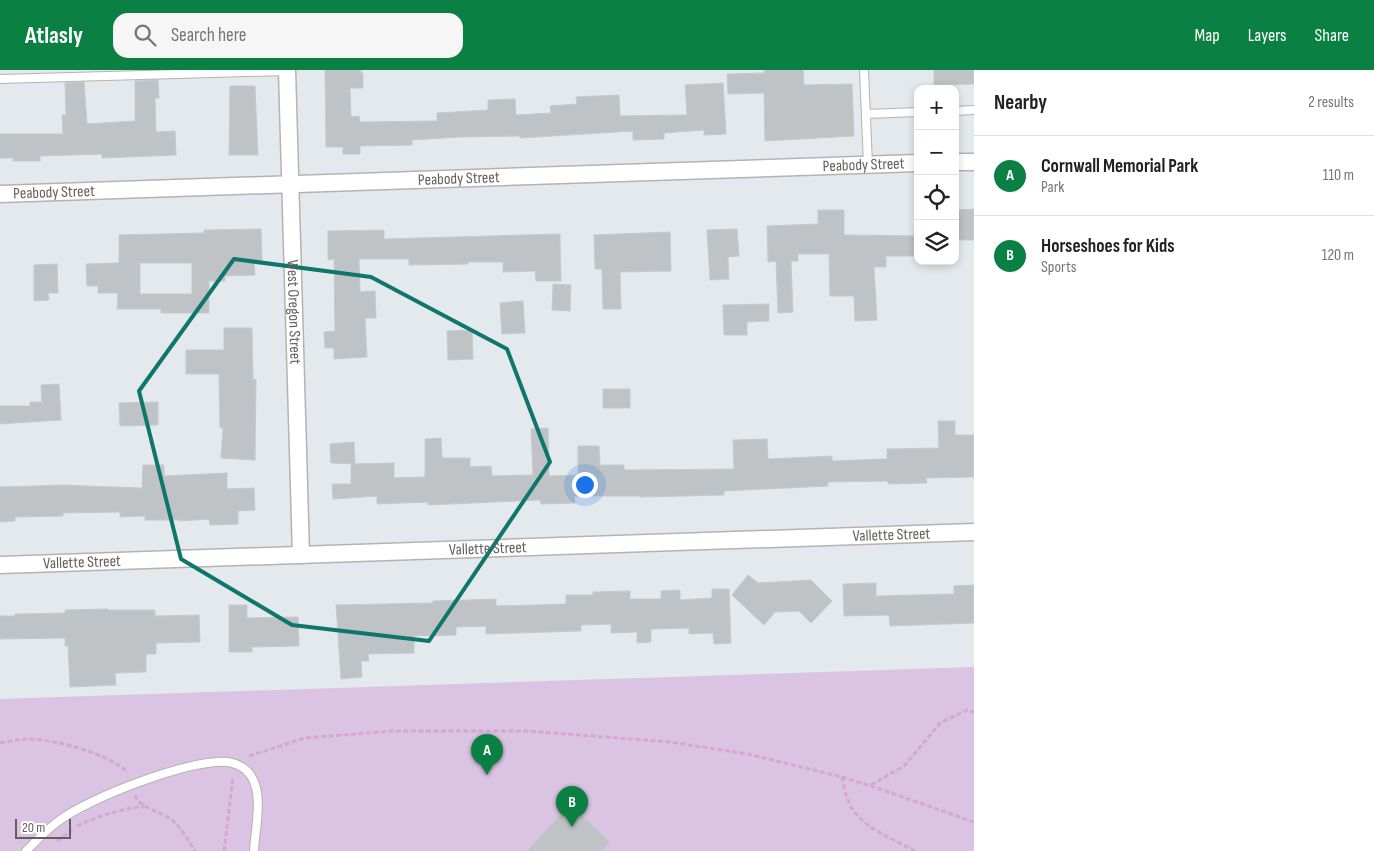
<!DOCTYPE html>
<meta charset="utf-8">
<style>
:root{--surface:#fff;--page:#f6f6f6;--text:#222;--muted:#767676;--line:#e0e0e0;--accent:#0b8043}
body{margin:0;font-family:"Sofia Sans Condensed",sans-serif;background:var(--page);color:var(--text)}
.controls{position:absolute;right:15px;top:15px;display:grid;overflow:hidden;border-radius:10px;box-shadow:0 2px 8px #0003}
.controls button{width:45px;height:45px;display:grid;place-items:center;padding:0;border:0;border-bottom:1px solid var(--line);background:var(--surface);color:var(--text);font:25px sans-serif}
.scale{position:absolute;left:15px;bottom:12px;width:56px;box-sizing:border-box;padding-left:5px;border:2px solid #645e5c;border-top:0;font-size:14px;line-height:18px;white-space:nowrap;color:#645e5c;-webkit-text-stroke:4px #fff;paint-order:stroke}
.you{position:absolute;left:584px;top:414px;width:18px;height:18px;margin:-12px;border:4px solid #fff;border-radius:50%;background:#1a73e8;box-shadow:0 0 0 8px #1a73e833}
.badge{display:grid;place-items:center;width:32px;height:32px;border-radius:50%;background:var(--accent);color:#fff;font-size:16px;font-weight:700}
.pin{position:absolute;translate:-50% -41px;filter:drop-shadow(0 1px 2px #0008)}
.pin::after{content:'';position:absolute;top:26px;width:18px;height:15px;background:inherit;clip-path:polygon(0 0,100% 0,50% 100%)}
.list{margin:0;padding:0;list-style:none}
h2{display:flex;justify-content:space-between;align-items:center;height:65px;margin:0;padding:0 20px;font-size:21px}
h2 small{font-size:16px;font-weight:400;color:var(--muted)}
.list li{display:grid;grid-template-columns:32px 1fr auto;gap:15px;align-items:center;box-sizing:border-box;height:80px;padding:0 20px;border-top:1px solid var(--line)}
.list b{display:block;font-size:19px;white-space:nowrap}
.list p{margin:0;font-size:16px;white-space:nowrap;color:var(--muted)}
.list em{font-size:16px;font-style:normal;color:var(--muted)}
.icon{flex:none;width:28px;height:28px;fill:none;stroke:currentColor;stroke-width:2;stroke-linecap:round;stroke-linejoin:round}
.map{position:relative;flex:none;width:974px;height:781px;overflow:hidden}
header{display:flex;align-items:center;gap:30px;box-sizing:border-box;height:70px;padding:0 25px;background:var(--accent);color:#fff}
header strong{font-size:24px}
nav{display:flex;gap:28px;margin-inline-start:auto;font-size:18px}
.search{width:350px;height:45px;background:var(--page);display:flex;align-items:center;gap:12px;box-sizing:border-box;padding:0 18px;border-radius:15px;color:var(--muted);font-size:19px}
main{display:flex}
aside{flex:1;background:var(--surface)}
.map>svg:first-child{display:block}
.green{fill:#dbc3e3}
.building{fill:#bfc3c6;stroke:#c3cbd2;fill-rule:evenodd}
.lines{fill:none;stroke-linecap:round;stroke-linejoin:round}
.lane-casing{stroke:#b6b2b0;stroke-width:10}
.street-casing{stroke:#b6b2b0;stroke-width:19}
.path{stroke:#d4a7d4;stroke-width:3;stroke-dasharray:5 2.5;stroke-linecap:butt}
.lane{stroke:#fff;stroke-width:8}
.street{stroke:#fff;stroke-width:16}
.marked{fill:none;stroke:#0f766e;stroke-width:4;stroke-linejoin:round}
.labels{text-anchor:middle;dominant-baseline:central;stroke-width:4;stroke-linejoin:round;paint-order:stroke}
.street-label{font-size:16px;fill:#645e5c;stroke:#fff}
</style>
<header>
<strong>Atlasly</strong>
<div class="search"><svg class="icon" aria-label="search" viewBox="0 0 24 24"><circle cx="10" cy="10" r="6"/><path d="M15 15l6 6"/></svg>Search here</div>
<nav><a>Map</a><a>Layers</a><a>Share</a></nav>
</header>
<main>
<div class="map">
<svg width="974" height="781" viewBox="0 0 974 781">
<rect width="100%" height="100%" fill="#e4e9ed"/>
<!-- green -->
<path class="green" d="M 974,597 L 974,781 L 0,781 L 0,629 Z"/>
<!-- building -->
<path class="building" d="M 325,0 L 361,0 L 361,3 L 363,3 L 363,18 L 350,18 L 351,47 L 359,46 L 360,52 L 437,51 L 437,43 L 488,40 L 488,30 L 515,29 L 516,45 L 551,43 L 550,36 L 577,34 L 576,27 L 619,25 L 620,46 L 687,45 L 685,15 L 723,13 L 726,64 L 704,65 L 704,60 L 664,63 L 664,69 L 633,70 L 633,61 L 520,68 L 520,66 L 459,67 L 412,70 L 412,75 L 360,76 L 360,84 L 343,84 L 343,77 L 326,77 Z
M 764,0 L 803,0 L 804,15 L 852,14 L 854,66 L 765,71 L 764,23 L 728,24 L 727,4 L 764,3 Z
M 934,0 L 974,0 L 974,14 L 934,15 Z
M 158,10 L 159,28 L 155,28 L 156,62 L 175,61 L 176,85 L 102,88 L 102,84 L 40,86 L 40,91 L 13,91 L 13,88 L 0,88 L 0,64 L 63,64 L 62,45 L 66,45 L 65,13 L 84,12 L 87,54 L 135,51 L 135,11 Z
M 230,16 L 255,16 L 258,85 L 229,85 Z
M 974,139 L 974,170 L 957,170 L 956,140 Z
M 818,140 L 844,140 L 844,165 L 918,166 L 918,186 L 886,186 L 886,197 L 874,197 L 877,250 L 855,251 L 854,226 L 830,226 L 829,184 L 798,184 L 798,191 L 791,191 L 793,242 L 778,243 L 776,191 L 768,192 L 767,156 L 818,154 Z
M 261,159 L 262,191 L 254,191 L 255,205 L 225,206 L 225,211 L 209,211 L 209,243 L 161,243 L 161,239 L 117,239 L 118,223 L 98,223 L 98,216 L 87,216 L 86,194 L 119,193 L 119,165 L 204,163 L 204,160 ZM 140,193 L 192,193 L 192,224 L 140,224 Z
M 737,159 L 739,186 L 728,187 L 729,209 L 710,210 L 707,160 Z
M 384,160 L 384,169 L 560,164 L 561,211 L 536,211 L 535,201 L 503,202 L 503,192 L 468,192 L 468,194 L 409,195 L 409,189 L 359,189 L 360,222 L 375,221 L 376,248 L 365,248 L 367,287 L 334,289 L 334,278 L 325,278 L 324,262 L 335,261 L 334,189 L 328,190 L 328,161 Z
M 670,162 L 671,201 L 620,202 L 621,239 L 603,239 L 602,199 L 595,199 L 594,165 Z
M 57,194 L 58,223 L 48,223 L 49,230 L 34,231 L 34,195 Z
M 553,214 L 571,215 L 570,241 L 552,240 Z
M 523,231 L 525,263 L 502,264 L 500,233 Z
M 769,234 L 769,251 L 747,252 L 747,265 L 724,265 L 723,235 Z
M 224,258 L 252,258 L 253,310 L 256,309 L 255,390 L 221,388 L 223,358 L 220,358 L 219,304 L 186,304 L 186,280 L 224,280 Z
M 472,260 L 473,289 L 448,290 L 447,261 Z
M 59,314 L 61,350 L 0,354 L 0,336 L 30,336 L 30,332 L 42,332 L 41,315 Z
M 603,319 L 630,319 L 630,338 L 603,338 Z
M 158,332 L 158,355 L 120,356 L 119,333 Z
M 938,351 L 955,351 L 955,365 L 974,365 L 974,407 L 926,408 L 927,413 L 888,414 L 888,411 L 828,412 L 828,416 L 724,421 L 724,425 L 640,427 L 640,426 L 574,426 L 575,433 L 541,434 L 540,430 L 428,435 L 428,432 L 377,434 L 377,426 L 333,429 L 332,414 L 351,414 L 351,394 L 394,393 L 394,408 L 425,407 L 425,369 L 441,368 L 442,388 L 470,388 L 470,397 L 491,396 L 492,406 L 533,405 L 531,359 L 548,358 L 549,406 L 578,405 L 578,376 L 599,376 L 600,395 L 624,395 L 624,400 L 734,399 L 733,370 L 767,369 L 768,389 L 832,386 L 832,391 L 887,389 L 887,379 L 939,378 Z
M 354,372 L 355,394 L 331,393 L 330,374 Z
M 143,395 L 164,395 L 164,406 L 227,403 L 227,419 L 254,418 L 255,440 L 238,441 L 238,454 L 210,455 L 209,449 L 180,451 L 180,450 L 145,450 L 145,446 L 120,447 L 120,442 L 63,443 L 63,446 L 15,447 L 15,451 L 0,452 L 0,417 L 62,415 L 142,418 Z
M 748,505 L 758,513 L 811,510 L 832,531 L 811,553 L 799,541 L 775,542 L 764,555 L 732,525 Z
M 876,513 L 876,526 L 954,524 L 954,516 L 974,515 L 974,553 L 890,556 L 889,545 L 844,546 L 843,514 Z
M 712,519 L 729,519 L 731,573 L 714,574 L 713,563 L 689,564 L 689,558 L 651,559 L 651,572 L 637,573 L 637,562 L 611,563 L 611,554 L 581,555 L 581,561 L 486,564 L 486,556 L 456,557 L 456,565 L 414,566 L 414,583 L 368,584 L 369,591 L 361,591 L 362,607 L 341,609 L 336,535 L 433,533 L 433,531 L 496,529 L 496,536 L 535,535 L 566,534 L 566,525 L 593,525 L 593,522 L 630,521 L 630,529 L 661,529 L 661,521 L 680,520 L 680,530 L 712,528 Z
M 229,535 L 247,535 L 247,548 L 298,547 L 299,576 L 252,577 L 252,582 L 229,582 Z
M 108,539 L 108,540 L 155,540 L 155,546 L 199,545 L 200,572 L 156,573 L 156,584 L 146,584 L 146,602 L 115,603 L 116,615 L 70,617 L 68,576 L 65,576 L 65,568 L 0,569 L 0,546 L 15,546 L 15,544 L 65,543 L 65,540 Z
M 570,734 L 610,772 L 602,781 L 527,781 Z"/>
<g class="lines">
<!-- lane casing -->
<g class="lane-casing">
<path id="lane" d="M 864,0 L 868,95
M 0,9 L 287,1
M 955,41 L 974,40
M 866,44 L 918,42
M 26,781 C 36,771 47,759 60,750 C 91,727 190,689 228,692 C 234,693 241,696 246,700 C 266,718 255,757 254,781"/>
</g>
<!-- street casing -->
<g class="street-casing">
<g id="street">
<path id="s1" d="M 287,0 L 301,485"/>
<path d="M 955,92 L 974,92"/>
<path id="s2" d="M 0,124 L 918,93"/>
<path id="s3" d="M 0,495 L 974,462"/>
</g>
</g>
<!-- path -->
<path class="path" d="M 0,673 C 10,671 20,669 31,669 C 56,670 111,684 128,703
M 249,686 L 305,668 L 392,661 L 528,661 L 670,672 L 748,684 L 842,707 L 871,716 L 974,752
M 842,707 C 844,717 846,728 851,737 C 865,759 893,769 915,781
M 871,715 L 904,696 L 940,653 L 967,640 L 974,642
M 135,725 C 139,738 160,741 171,749 C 181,757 188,770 195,781
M 77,756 C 99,745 120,740 144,736
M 57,771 L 72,760
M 224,781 L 233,707"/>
<!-- lane -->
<use href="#lane" class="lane"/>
<!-- street -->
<use href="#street" class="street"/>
</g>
<!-- marked area -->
<path class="marked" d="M 234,189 L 371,207 L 507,279 L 550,392 L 429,571 L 292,555 L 181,489 L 139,321 Z"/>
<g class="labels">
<!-- street labels -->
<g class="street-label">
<text stroke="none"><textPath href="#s2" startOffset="864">Peabody Street</textPath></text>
<text stroke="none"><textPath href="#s2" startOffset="459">Peabody Street</textPath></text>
<text stroke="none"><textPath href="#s2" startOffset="54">Peabody Street</textPath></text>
<text stroke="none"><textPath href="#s1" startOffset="242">West Oregon Street</textPath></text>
<text stroke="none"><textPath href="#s3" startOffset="892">Vallette Street</textPath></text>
<text stroke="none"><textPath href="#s3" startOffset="488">Vallette Street</textPath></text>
<text stroke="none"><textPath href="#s3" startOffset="82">Vallette Street</textPath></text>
</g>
</g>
</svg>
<div class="controls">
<button>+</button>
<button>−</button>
<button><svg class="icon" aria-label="locate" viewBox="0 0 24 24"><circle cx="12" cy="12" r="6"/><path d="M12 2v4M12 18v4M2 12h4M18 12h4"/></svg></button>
<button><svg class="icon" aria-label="layers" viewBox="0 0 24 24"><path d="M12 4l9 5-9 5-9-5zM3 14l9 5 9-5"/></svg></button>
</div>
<div class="scale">20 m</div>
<div class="you"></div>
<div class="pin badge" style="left:487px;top:705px">A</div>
<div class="pin badge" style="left:572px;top:757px">B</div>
</div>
<aside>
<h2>Nearby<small>2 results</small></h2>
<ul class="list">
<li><span class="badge">A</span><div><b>Cornwall Memorial Park</b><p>Park</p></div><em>110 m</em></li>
<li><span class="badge">B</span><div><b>Horseshoes for Kids</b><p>Sports</p></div><em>120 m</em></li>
</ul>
</aside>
</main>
